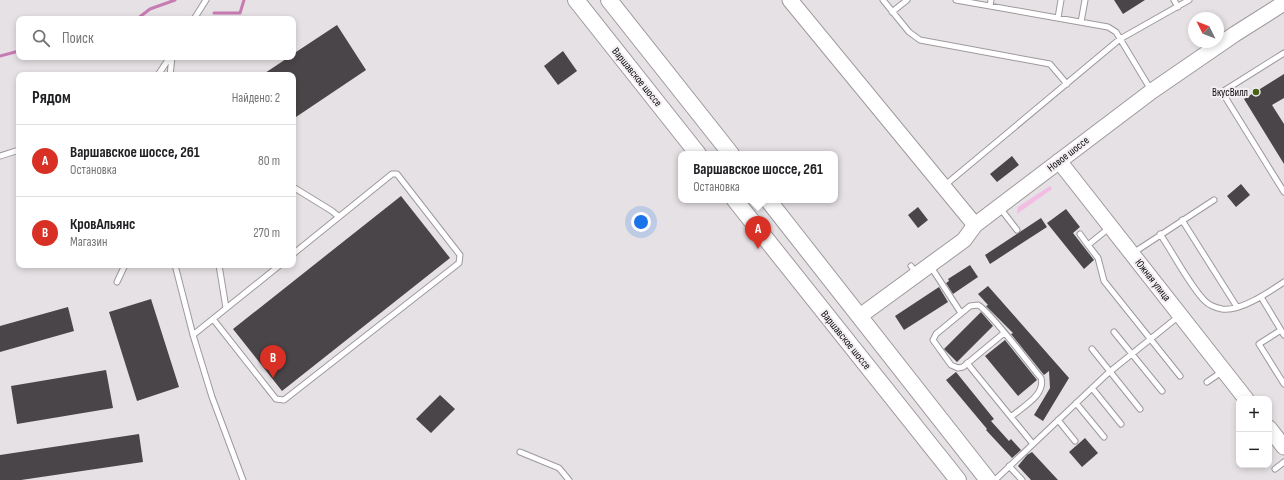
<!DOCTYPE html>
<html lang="ru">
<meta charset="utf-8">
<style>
:root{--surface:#fff;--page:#f2f2f2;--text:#202124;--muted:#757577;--line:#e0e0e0;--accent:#d93025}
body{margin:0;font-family:"Sofia Sans Condensed",sans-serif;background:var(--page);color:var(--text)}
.controls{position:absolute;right:12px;bottom:12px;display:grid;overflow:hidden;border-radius:8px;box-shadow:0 2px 6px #0003}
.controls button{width:36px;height:36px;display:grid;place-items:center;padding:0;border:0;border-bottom:1px solid var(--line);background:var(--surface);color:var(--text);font:20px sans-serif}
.compass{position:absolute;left:1188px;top:12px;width:36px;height:36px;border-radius:50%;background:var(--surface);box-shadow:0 2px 6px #0003;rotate:312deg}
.you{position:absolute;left:641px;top:222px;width:14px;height:14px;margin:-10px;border:3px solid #fff;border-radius:50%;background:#1a73e8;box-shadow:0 0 0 6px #1a73e833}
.badge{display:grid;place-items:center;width:26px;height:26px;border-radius:50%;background:var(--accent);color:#fff;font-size:13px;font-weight:700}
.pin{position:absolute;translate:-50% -33px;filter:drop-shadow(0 1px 2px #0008)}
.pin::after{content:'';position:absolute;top:21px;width:14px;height:12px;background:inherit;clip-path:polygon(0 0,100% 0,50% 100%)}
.popup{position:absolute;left:678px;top:151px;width:160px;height:52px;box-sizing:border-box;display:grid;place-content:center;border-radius:8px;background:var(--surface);filter:drop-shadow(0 1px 3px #0005);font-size:13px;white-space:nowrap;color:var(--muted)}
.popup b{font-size:15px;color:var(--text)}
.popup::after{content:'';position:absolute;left:50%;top:100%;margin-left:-8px;border:8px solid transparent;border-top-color:var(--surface)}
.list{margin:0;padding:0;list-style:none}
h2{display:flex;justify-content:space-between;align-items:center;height:52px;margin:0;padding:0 16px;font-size:17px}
h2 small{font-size:13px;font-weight:400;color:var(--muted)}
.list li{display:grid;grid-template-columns:26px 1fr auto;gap:12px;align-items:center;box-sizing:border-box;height:72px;padding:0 16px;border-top:1px solid var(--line)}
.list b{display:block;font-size:15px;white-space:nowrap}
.list p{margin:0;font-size:13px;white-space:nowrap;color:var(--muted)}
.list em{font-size:13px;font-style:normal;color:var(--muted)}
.icon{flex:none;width:22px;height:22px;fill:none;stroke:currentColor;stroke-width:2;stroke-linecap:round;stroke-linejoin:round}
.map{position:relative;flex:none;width:1284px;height:480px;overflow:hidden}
.search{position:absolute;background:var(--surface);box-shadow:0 2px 6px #0003;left:16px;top:16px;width:280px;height:44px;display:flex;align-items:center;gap:10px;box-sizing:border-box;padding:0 14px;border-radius:8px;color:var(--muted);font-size:15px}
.panel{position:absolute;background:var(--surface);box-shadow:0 2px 6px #0003;left:16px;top:72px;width:280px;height:196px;border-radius:8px}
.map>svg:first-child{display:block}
.green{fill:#f3bde3}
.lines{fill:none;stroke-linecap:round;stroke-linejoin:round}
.stream{stroke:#c77bb3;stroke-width:3}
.building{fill:#494548}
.lane-casing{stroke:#9e999d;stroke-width:7}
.secondary-casing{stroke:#9e999d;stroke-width:17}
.primary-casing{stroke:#9e999d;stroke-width:18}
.lane{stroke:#fff;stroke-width:5}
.secondary{stroke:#fff;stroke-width:15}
.primary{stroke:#fff;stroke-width:16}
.poi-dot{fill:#486314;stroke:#f3eef2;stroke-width:1.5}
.labels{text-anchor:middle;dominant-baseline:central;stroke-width:4;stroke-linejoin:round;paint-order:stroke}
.street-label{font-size:11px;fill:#0d0c0d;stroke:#f3eef2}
.poi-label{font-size:11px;fill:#0d0c0d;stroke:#f3eef2;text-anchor:end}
</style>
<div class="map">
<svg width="1284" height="480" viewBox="0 0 1284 480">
<rect width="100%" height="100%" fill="#e6e1e4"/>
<!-- green -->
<path class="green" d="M 1050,186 L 1052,189 L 1017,214 L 1018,207 Z"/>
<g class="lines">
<!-- stream -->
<path class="stream" d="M 214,13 L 240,13 L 244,0
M 137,19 L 150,9 L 175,0
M 0,56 L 19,51"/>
</g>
<!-- building -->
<path class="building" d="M 1114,0 L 1145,0 L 1123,14 Z
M 337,25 L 366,70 L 293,119 L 293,75 L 262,75 L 289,57 L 293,57 L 293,54 Z
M 563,51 L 577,71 L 558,85 L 544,66 Z
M 1284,74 L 1284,98 L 1272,105 L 1284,124 L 1284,164 L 1244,99 Z
M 1012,156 L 1019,165 L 997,182 L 990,174 Z
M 1241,184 L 1250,195 L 1236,207 L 1227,196 Z
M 401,196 L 450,258 L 282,391 L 233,329 Z
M 918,207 L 928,220 L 918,228 L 908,215 Z
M 1066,209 L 1080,227 L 1073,233 L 1094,260 L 1084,269 L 1047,223 Z
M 1041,218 L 1047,227 L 990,264 L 985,255 Z
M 970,265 L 978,277 L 953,294 L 946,283 L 949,281 L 948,279 Z
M 988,286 L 1069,378 L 1043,421 L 1034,415 L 1050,388 L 1049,371 L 1044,375 L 1011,334 L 1013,333 L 986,306 L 988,305 L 978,294 Z
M 939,287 L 948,302 L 904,330 L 895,316 Z
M 151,299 L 179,387 L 137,401 L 109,312 Z
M 68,307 L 74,331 L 0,352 L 0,326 Z
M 981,312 L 993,326 L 957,362 L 944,349 Z
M 1005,340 L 1037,380 L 1018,396 L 985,356 Z
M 106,370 L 113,408 L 17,424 L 11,386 Z
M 956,372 L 994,419 L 991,421 L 1009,441 L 1011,439 L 1021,450 L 1012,458 L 986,430 L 987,429 L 946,380 Z
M 440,395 L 455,409 L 431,433 L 416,419 Z
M 139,434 L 143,462 L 21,480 L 0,480 L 0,455 Z
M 1085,438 L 1098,453 L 1082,467 L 1069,452 Z
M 1032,452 L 1058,480 L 1031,480 L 1018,466 L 1027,455 Z"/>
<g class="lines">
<!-- lane casing -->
<g class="lane-casing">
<path id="lane" d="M 883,0 L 909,32 L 920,40 L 1050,64 L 1067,84
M 956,0 L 1108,27 L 1116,32 L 1151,90
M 1174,0 L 1178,7
M 990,6 L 991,0
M 892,12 L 907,0
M 1058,18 L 1061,0
M 194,19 L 206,0
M 1081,22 L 1085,0
M 1284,53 L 1222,92 L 1284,192
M 158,75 L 170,57
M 170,75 L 172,57
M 0,156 L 19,150
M 944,186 L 1120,39 L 1189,0
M 293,187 L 332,211 L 339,217
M 1000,208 L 1017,230
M 1182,220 L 1237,307
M 1080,234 L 1088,245 L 1109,228
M 1160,234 C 1172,251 1191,288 1205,301 C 1209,305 1217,308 1222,309 C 1240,312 1269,292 1284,282
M 1088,245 L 1098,258 L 1104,281 L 1180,376
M 1133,253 L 1214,200
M 175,265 L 193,335 L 212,397 L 243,480
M 219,265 L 226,308
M 911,266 L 917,274
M 931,267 L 961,313
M 117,282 L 125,265
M 1261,297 L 1284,335
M 213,319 L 276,399 L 284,400 L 459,263 L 460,255 L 397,174 L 392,174 L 293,254
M 1281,330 L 1259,344 L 1284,384
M 1114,332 L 1162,391
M 1004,333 L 963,367 L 958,368 L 951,365 L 933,340 L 936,334 L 970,306 L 978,305 C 988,309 1030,365 1041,378 C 1046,395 1022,407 1011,417
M 193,335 L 280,265
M 1092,349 L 1140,409
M 967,363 L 1033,444
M 1207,382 L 1223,371
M 1092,388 L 1121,424
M 1076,403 L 1104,437
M 1058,420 L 1075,441
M 520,452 L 559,468 L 569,480
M 1009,466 L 1022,480
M 1275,469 L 1284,462
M 995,480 L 1107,374 L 1179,316"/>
</g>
<!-- secondary casing -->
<g class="secondary-casing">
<path id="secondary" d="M 790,0 L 975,225
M 1059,161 L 1246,399
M 860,316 L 964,240 L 975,225 L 1152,91 L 1235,34 L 1284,3
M 1269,428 L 1284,447"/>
</g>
<!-- primary casing -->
<g class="primary-casing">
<path id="primary" d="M 576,0 L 698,154
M 609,0 L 731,154
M 735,200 L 958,480
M 768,200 L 988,480"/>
</g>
<!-- lane -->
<use href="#lane" class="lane"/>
<!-- secondary -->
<use href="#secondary" class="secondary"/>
<!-- primary -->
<use href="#primary" class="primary"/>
</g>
<!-- markers -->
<circle class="poi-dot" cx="1256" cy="92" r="4"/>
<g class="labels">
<!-- street labels -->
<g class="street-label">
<text transform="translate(637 77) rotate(51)">Варшавское шоссе</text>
<text transform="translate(1068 154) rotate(-38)">Новое шоссе</text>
<text transform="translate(1153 280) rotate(52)">Южная улица</text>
<text transform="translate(846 340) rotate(51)">Варшавское шоссе</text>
</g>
<!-- poi labels -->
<g class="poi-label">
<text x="1248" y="92">ВкусВилл</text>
</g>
</g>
</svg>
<div class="controls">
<button>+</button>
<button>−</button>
</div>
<svg class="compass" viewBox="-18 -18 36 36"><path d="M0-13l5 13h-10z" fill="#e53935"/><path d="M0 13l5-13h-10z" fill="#757577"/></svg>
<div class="you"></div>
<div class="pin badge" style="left:758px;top:249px">A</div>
<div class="popup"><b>Варшавское шоссе, 261</b>Остановка</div>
<div class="pin badge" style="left:273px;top:378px">B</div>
<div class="search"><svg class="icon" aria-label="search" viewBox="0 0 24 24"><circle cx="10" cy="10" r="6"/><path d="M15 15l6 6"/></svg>Поиск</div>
<section class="panel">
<h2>Рядом<small>Найдено: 2</small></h2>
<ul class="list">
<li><span class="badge">A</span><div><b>Варшавское шоссе, 261</b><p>Остановка</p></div><em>80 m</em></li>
<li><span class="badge">B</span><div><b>КровАльянс</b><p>Магазин</p></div><em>270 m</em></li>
</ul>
</section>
</div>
